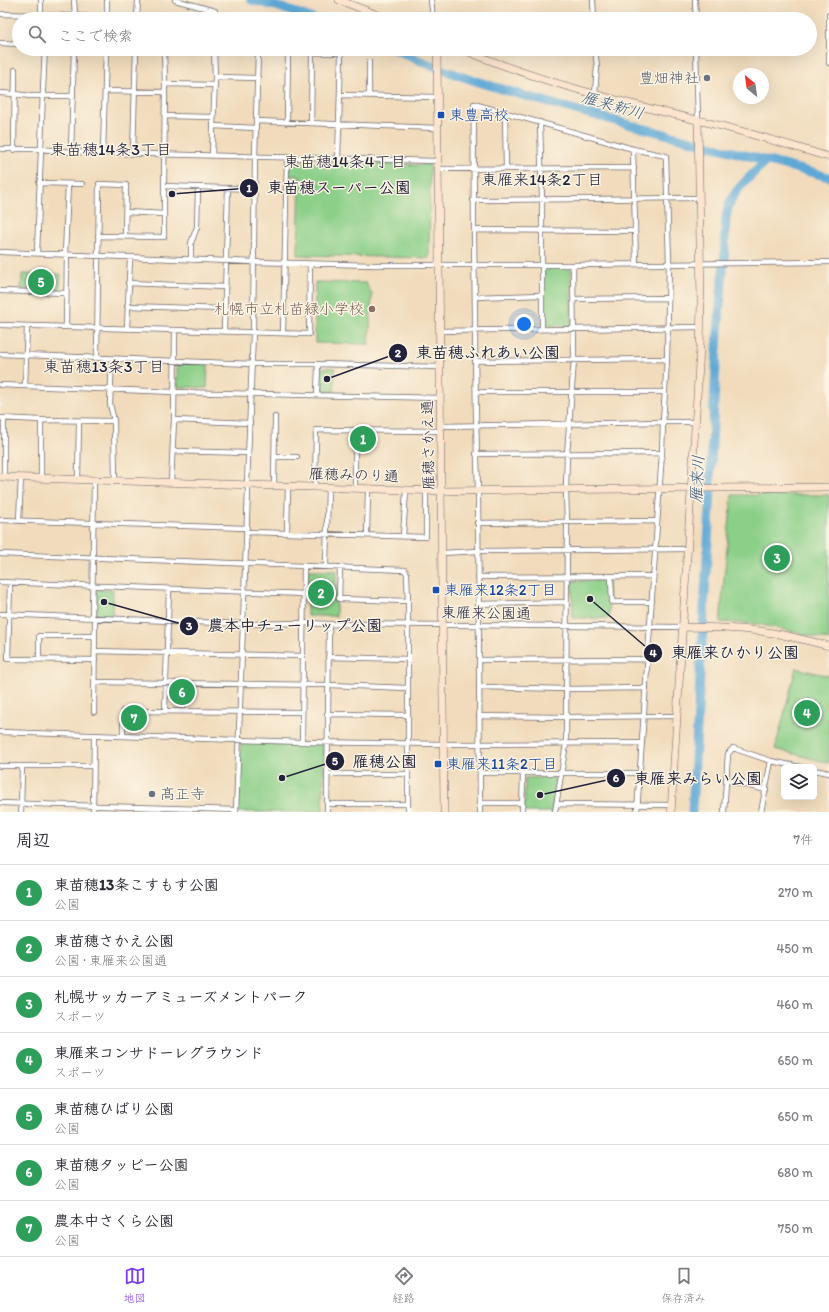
<!DOCTYPE html>
<html lang="ja">
<meta charset="utf-8">
<style>
:root{--surface:#fff;--page:#f7f7f7;--text:#2b2b33;--muted:#7c7c81;--line:#e1e1e2;--accent:#7c3aed}
body{margin:0;font-family:Itim,"Klee One",sans-serif;background:var(--page);color:var(--text)}
.controls{position:absolute;right:12px;bottom:12px;display:grid;overflow:hidden;border-radius:6px;box-shadow:0 4px 16px #0002}
.controls button{width:36px;height:36px;display:grid;place-items:center;padding:0;border:0;border-bottom:1px solid var(--line);background:var(--surface);color:var(--text);font:20px sans-serif}
.compass{position:absolute;left:733px;top:68px;width:36px;height:36px;border-radius:50%;background:var(--surface);box-shadow:0 4px 16px #0002;rotate:331deg}
.you{position:absolute;left:524px;top:324px;width:14px;height:14px;margin:-10px;border:3px solid #fff;border-radius:50%;background:#1a73e8;box-shadow:0 0 0 6px #1a73e833}
.badge{display:grid;place-items:center;width:26px;height:26px;border-radius:50%;background:var(--accent);color:#fff;font-size:13px;font-weight:700}
.pin{position:absolute;translate:-50% -50%;border:2px solid #fff;box-shadow:0 1px 4px #0006}
.list{margin:0;padding:0;list-style:none}
h2{display:flex;justify-content:space-between;align-items:center;height:52px;margin:0;padding:0 16px;font-size:17px}
h2 small{font-size:13px;font-weight:400;color:var(--muted)}
.list li{display:grid;grid-template-columns:26px 1fr auto;gap:12px;align-items:center;box-sizing:border-box;height:56px;padding:0 16px;border-top:1px solid var(--line)}
.list b{display:block;font-size:15px;white-space:nowrap}
.list p{margin:0;font-size:13px;white-space:nowrap;color:var(--muted)}
.list em{font-size:13px;font-style:normal;color:var(--muted)}
.icon{flex:none;width:22px;height:22px;fill:none;stroke:currentColor;stroke-width:2;stroke-linecap:round;stroke-linejoin:round}
.map{position:relative;flex:none;width:829px;height:812px;overflow:hidden}
.search{position:absolute;background:var(--surface);box-shadow:0 4px 16px #0002;left:12px;right:12px;top:12px;height:44px;display:flex;align-items:center;gap:10px;box-sizing:border-box;padding:0 14px;border-radius:22px;color:var(--muted);font-size:15px}
.sheet{height:444px;background:var(--surface)}
nav{display:flex;justify-content:space-around;align-items:center;box-sizing:border-box;height:56px;border-top:1px solid var(--line);background:var(--surface);font-size:11px;color:var(--muted)}
nav a{display:grid;justify-items:center;gap:2px}
nav .on{color:var(--accent)}
.map>svg:first-child{display:block}
.green{fill:#8bcf88;stroke:#567862}
.lines{fill:none;stroke-linecap:round;stroke-linejoin:round}
.river{stroke:#5da8d5;stroke-width:9}
.street-casing{stroke:#6a6368;stroke-width:6}
.secondary-casing{stroke:#6a6368;stroke-width:8}
.street{stroke:#fff;stroke-width:4.5}
.secondary{stroke:#fce5cf;stroke-width:7}
.worship-dot{fill:#6b7280;stroke:#fcf5e5;stroke-width:1.5}
.transit-dot{fill:#1a4fb4;stroke:#fcf5e5;stroke-width:1.5}
.education-dot{fill:#8d6e63;stroke:#fcf5e5;stroke-width:1.5}
.labels{text-anchor:middle;dominant-baseline:central;stroke-width:3;stroke-linejoin:round;paint-order:stroke}
.worship-label{font-size:15px;fill:#5b616d;stroke:#fcf5e5;text-anchor:end}
.transit-label{font-size:15px;fill:#164399;stroke:#fcf5e5;text-anchor:start}
.education-label{font-size:15px;fill:#785e54;stroke:#fcf5e5;text-anchor:end}
.street-label{font-size:15px;fill:#22223b;stroke:#fcf5e5}
.water-label{font-size:16px;font-style:italic;fill:#3a5879;stroke:#fcf5e5}
.neighbourhood-label{font-size:16px;fill:#22223b;stroke:#fcf5e5}
.leader{fill:none;stroke:#22223b;stroke-width:1.5}
.callout-dot{fill:#22223b;stroke:#fcf5e5;stroke-width:1.5}
.mark-label{font-size:12px;text-anchor:middle;font-weight:bold;fill:#fff}
.callout-label{font-size:16px;text-anchor:middle;font-weight:bold;fill:#22223b;stroke:#fcf5e5;stroke-width:3;stroke-linejoin:round;paint-order:stroke}
</style>
<div class="map">
<svg width="829" height="812" viewBox="0 0 829 812">
<rect width="100%" height="100%" fill="#fcf5e5"/>
<filter id="ink" filterUnits="userSpaceOnUse"><feTurbulence type="fractalNoise" baseFrequency=".025" numOctaves="2"/><feDisplacementMap in="SourceGraphic" scale="8" xChannelSelector="R" yChannelSelector="G"/><feConvolveMatrix kernelMatrix="1 2 1 2 8 2 1 2 1" color-interpolation-filters="sRGB"/></filter>
<filter id="wash" filterUnits="userSpaceOnUse"><feTurbulence type="fractalNoise" baseFrequency=".012" numOctaves="4" result="noise"/><feDisplacementMap in="SourceGraphic" scale="16" xChannelSelector="R" yChannelSelector="G"/><feGaussianBlur stdDeviation="0.9" result="paint"/><feColorMatrix in="noise" values="0 0 0 0 0 0 0 0 0 0 0 0 0 0 0 0 0 1.4 0 .05"/><feComposite in="paint" operator="in"/></filter>
<g filter="url(#wash)">
<rect width="100%" height="100%" fill="#f1dbbc"/>
<!-- green -->
<path class="green" d="M 289,162 L 430,165 L 429,258 L 298,255 L 300,176 L 289,176 Z
M 571,267 L 571,326 L 544,325 L 544,268 Z
M 22,274 L 61,274 L 60,290 L 21,289 Z
M 315,282 L 366,283 L 372,295 L 369,344 L 315,343 Z
M 179,363 L 208,364 L 207,388 L 179,387 L 177,385 L 177,365 Z
M 322,368 L 335,368 L 334,391 L 321,391 L 320,389 L 321,369 Z
M 732,495 L 829,495 L 829,640 L 759,624 L 720,622 Z
M 307,570 L 336,570 L 336,616 L 307,616 Z
M 608,580 L 609,618 L 573,618 L 572,581 Z
M 96,589 L 113,590 L 112,616 L 96,615 Z
M 796,668 L 829,676 L 829,763 L 775,749 Z
M 169,686 L 196,686 L 196,698 L 169,698 Z
M 241,742 L 324,745 L 323,812 L 238,812 Z
M 558,777 L 552,812 L 524,812 L 525,778 Z"/>
<g class="lines">
<!-- river -->
<path class="river" d="M 251,0 L 279,7 L 314,19
M 394,49 C 445,74 502,89 557,105 C 647,130 738,153 829,177
M 692,812 L 711,491 L 710,483 C 714,409 716,336 724,262 C 726,246 723,224 728,208 C 734,189 752,175 766,161"/>
</g>
</g>
<g filter="url(#ink)">
<g class="lines">
<!-- street casing -->
<g class="street-casing">
<path id="street" d="M 74,0 L 75,16
M 107,0 L 107,19
M 175,0 L 215,11 L 215,19
M 431,0 L 433,19
M 593,0 L 594,19
M 695,0 L 696,19
M 0,14 L 107,17
M 829,15 L 829,63
M 41,19 L 41,0
M 137,19 L 138,0
M 0,43 L 19,44
M 178,49 L 341,53 L 338,159
M 595,49 L 597,66 L 595,94
M 696,49 L 698,120
M 369,62 L 369,96
M 215,77 L 258,78
M 165,84 L 215,85
M 105,91 L 165,92
M 0,93 L 15,94 L 30,96 L 73,96
M 340,95 L 437,97
M 505,112 L 506,168
M 165,116 L 213,117
M 256,121 L 437,128
M 540,122 L 542,199 L 542,328
M 287,123 L 288,53
M 311,123 L 312,53
M 213,126 L 256,128
M 0,149 L 41,149 L 71,152 L 437,161
M 633,149 L 636,264
M 14,150 L 15,70
M 71,152 L 74,49
M 103,152 L 106,49
M 133,153 L 136,49
M 212,155 L 215,77 L 214,49
M 438,169 L 634,168
M 39,183 L 82,184
M 164,186 L 255,189
M 473,200 L 699,198
M 126,212 L 164,214
M 474,230 L 635,231
M 98,236 L 164,237 L 164,186 L 165,84 L 164,49
M 0,252 L 254,262 L 374,265 L 573,265 L 574,360 L 567,454 L 566,490 L 567,523 L 566,744 L 555,812
M 37,253 C 38,219 40,184 41,150 C 42,116 43,83 45,49
M 65,254 L 68,184
M 191,260 L 191,243 L 197,227 L 198,187
M 573,265 L 829,262
M 128,283 L 225,287
M 0,291 L 66,293
M 475,297 L 542,295
M 574,299 L 668,298
M 127,306 L 224,309
M 0,325 L 309,334 L 310,264
M 66,326 L 67,254
M 127,328 L 130,258
M 224,331 L 228,188
M 439,331 L 701,327
M 283,333 L 287,158
M 0,354 L 252,364 L 318,364 L 440,367
M 97,358 L 99,184 L 126,185 L 125,236
M 112,359 L 110,404 L 114,421 L 115,480
M 475,361 L 667,359
M 0,385 L 174,392 L 440,398
M 25,386 L 27,326
M 476,392 L 665,392
M 317,394 L 318,364
M 0,418 L 41,420 L 114,421
M 4,418 L 4,477
M 41,420 L 41,478
M 174,420 L 250,423
M 441,426 L 663,422 L 667,359 L 669,264 L 666,156 L 633,149 L 474,104 C 473,174 474,244 475,314 C 475,373 476,432 478,490 L 480,812
M 173,451 L 248,453
M 662,453 L 663,422 L 696,422
M 476,454 L 662,453 L 637,812
M 274,457 L 297,457
M 78,479 L 79,421
M 171,483 L 174,420 L 175,330
M 274,486 L 275,417
M 315,486 L 316,430 L 441,431
M 355,488 L 355,430
M 0,520 L 246,528
M 19,521 L 21,477
M 477,523 L 657,521
M 246,532 L 426,537 L 426,490
M 287,533 L 288,485
M 367,535 L 368,488
M 403,537 L 406,490
M 442,553 L 478,551 L 688,549
M 0,554 L 405,570 L 407,574 L 408,601 L 408,812
M 326,566 L 328,487
M 340,567 L 339,599 L 408,601
M 478,577 L 653,576
M 611,577 L 612,602 L 651,602
M 0,582 L 304,594
M 10,583 L 8,659 L 95,660
M 478,604 L 567,602
M 0,614 L 243,624 L 304,623 L 329,624 L 682,627
M 92,618 L 94,479
M 95,651 L 303,656
M 328,657 L 408,659
M 39,660 L 39,636 L 95,636
M 479,660 L 648,659
M 95,682 L 328,685 L 408,688
M 479,687 L 567,689 L 646,688
M 165,711 L 169,589
M 94,712 L 95,619
M 327,714 L 408,715
M 479,716 L 567,717 L 676,716
M 0,732 L 302,742 L 444,744 L 642,743
M 123,736 L 123,711 L 302,712
M 302,742 L 304,566
M 0,766 L 93,766
M 814,770 L 829,773
M 480,773 L 640,773
M 327,774 L 407,774
M 726,780 L 766,790
M 0,803 L 236,810
M 480,803 L 522,803
M 327,804 L 407,804
M 556,804 L 672,805
M 21,812 L 22,766
M 93,812 L 94,735
M 236,812 L 248,490 L 247,484 L 253,333 L 255,156 L 258,51
M 327,812 L 329,624
M 522,812 L 523,774
M 724,812 L 728,754 L 733,748 L 771,761
M 761,812 L 771,761 L 800,767"/>
</g>
<!-- secondary casing -->
<g class="secondary-casing">
<path id="secondary" d="M 339,0 L 388,19
M 437,49 L 444,812
M 462,49 C 537,81 617,101 697,120 C 741,130 785,144 829,157
M 0,477 L 441,491 L 829,487
M 682,627 C 708,627 734,628 760,631 C 783,634 806,640 829,646
M 671,812 L 700,348 L 701,303 L 698,120"/>
</g>
<!-- street -->
<use href="#street" class="street"/>
<!-- secondary -->
<use href="#secondary" class="secondary"/>
</g>
</g>
<!-- markers -->
<g class="worship-dot">
<circle cx="707" cy="78" r="4"/>
<circle cx="152" cy="794" r="4"/>
</g>
<g class="transit-dot">
<rect x="437" y="111" width="8" height="8" rx="2"/>
<rect x="432" y="586" width="8" height="8" rx="2"/>
<rect x="434" y="760" width="8" height="8" rx="2"/>
</g>
<circle class="education-dot" cx="372" cy="309" r="4"/>
<g class="labels">
<!-- worship labels -->
<g class="worship-label">
<text x="699" y="78">豊畑神社</text>
<text x="160" y="794" text-anchor="start">髙正寺</text>
</g>
<!-- transit labels -->
<g class="transit-label">
<text x="449" y="115">東豊高校</text>
<text x="444" y="590">東雁来12条2丁目</text>
<text x="446" y="764">東雁来11条2丁目</text>
</g>
<!-- education labels -->
<g class="education-label">
<text x="364" y="309">札幌市立札苗緑小学校</text>
</g>
<!-- street labels -->
<g class="street-label">
<text transform="translate(428 445) rotate(-91)">雁穂さかえ通</text>
<text transform="translate(354 475) rotate(2)">雁穂みのり通</text>
<text transform="translate(486 613) rotate(1)">東雁来公園通</text>
</g>
<!-- water labels -->
<g class="water-label">
<text transform="translate(613 105) rotate(16)">雁来新川</text>
<text transform="translate(697 479) rotate(-87)">雁来川</text>
</g>
<!-- neighbourhood labels -->
<g class="neighbourhood-label">
<text x="111" y="149">東苗穂14条3丁目</text>
<text x="345" y="161">東苗穂14条4丁目</text>
<text x="542" y="179">東雁来14条2丁目</text>
<text x="104" y="366">東苗穂13条3丁目</text>
</g>
</g>
<!-- callouts -->
<path class="leader" d="M172 194L249 188M327 379L398 353M104 602L189 626M590 599L653 653M282 778L335 761M540 795L616 778"/>
<g class="callout-dot">
<circle cx="172" cy="194" r="4"/>
<circle cx="327" cy="379" r="4"/>
<circle cx="104" cy="602" r="4"/>
<circle cx="590" cy="599" r="4"/>
<circle cx="282" cy="778" r="4"/>
<circle cx="540" cy="795" r="4"/>
<circle cx="249" cy="188" r="10"/>
<circle cx="398" cy="353" r="10"/>
<circle cx="189" cy="626" r="10"/>
<circle cx="653" cy="653" r="10"/>
<circle cx="335" cy="761" r="10"/>
<circle cx="616" cy="778" r="10"/>
</g>
<g class="mark-label">
<text x="249" y="192">1</text>
<text x="398" y="357">2</text>
<text x="189" y="630">3</text>
<text x="653" y="657">4</text>
<text x="335" y="765">5</text>
<text x="616" y="782">6</text>
</g>
<g class="callout-label">
<text x="339" y="193">東苗穂スーパー公園</text>
<text x="488" y="358">東苗穂ふれあい公園</text>
<text x="295" y="631">農本中チューリップ公園</text>
<text x="735" y="658">東雁来ひかり公園</text>
<text x="385" y="767">雁穂公園</text>
<text x="698" y="784">東雁来みらい公園</text>
</g>
</svg>
<div class="controls">
<button><svg class="icon" aria-label="layers" viewBox="0 0 24 24"><path d="M12 4l9 5-9 5-9-5zM3 14l9 5 9-5"/></svg></button>
</div>
<svg class="compass" viewBox="-18 -18 36 36"><path d="M0-13l5 13h-10z" fill="#e53935"/><path d="M0 13l5-13h-10z" fill="#7c7c81"/></svg>
<div class="you"></div>
<div class="pin badge" style="left:363px;top:439px;background:#2e9e5b">1</div>
<div class="pin badge" style="left:321px;top:593px;background:#2e9e5b">2</div>
<div class="pin badge" style="left:777px;top:558px;background:#2e9e5b">3</div>
<div class="pin badge" style="left:807px;top:713px;background:#2e9e5b">4</div>
<div class="pin badge" style="left:41px;top:282px;background:#2e9e5b">5</div>
<div class="pin badge" style="left:182px;top:692px;background:#2e9e5b">6</div>
<div class="pin badge" style="left:134px;top:718px;background:#2e9e5b">7</div>
<div class="search"><svg class="icon" aria-label="search" viewBox="0 0 24 24"><circle cx="10" cy="10" r="6"/><path d="M15 15l6 6"/></svg>ここで検索</div>
</div>
<section class="sheet">
<h2>周辺<small>7件</small></h2>
<ul class="list">
<li><span class="badge" style="background:#2e9e5b">1</span><div><b>東苗穂13条こすもす公園</b><p>公園</p></div><em>270 m</em></li>
<li><span class="badge" style="background:#2e9e5b">2</span><div><b>東苗穂さかえ公園</b><p>公園 · 東雁来公園通</p></div><em>450 m</em></li>
<li><span class="badge" style="background:#2e9e5b">3</span><div><b>札幌サッカーアミューズメントパーク</b><p>スポーツ</p></div><em>460 m</em></li>
<li><span class="badge" style="background:#2e9e5b">4</span><div><b>東雁来コンサドーレグラウンド</b><p>スポーツ</p></div><em>650 m</em></li>
<li><span class="badge" style="background:#2e9e5b">5</span><div><b>東苗穂ひばり公園</b><p>公園</p></div><em>650 m</em></li>
<li><span class="badge" style="background:#2e9e5b">6</span><div><b>東苗穂タッピー公園</b><p>公園</p></div><em>680 m</em></li>
<li><span class="badge" style="background:#2e9e5b">7</span><div><b>農本中さくら公園</b><p>公園</p></div><em>750 m</em></li>
</ul>
</section>
<nav>
<a class="on"><svg class="icon" aria-label="map" viewBox="0 0 24 24"><path d="M3 6l6-2 6 2 6-2v14l-6 2-6-2-6 2zM9 4v14M15 6v14"/></svg>地図</a>
<a><svg class="icon" aria-label="directions" viewBox="0 0 24 24"><path d="M12 3l9 9-9 9-9-9zM9 14v-3h6M13 9l2 2-2 2"/></svg>経路</a>
<a><svg class="icon" aria-label="saved" viewBox="0 0 24 24"><path d="M7 4h10v16l-5-4-5 4z"/></svg>保存済み</a>
</nav>
